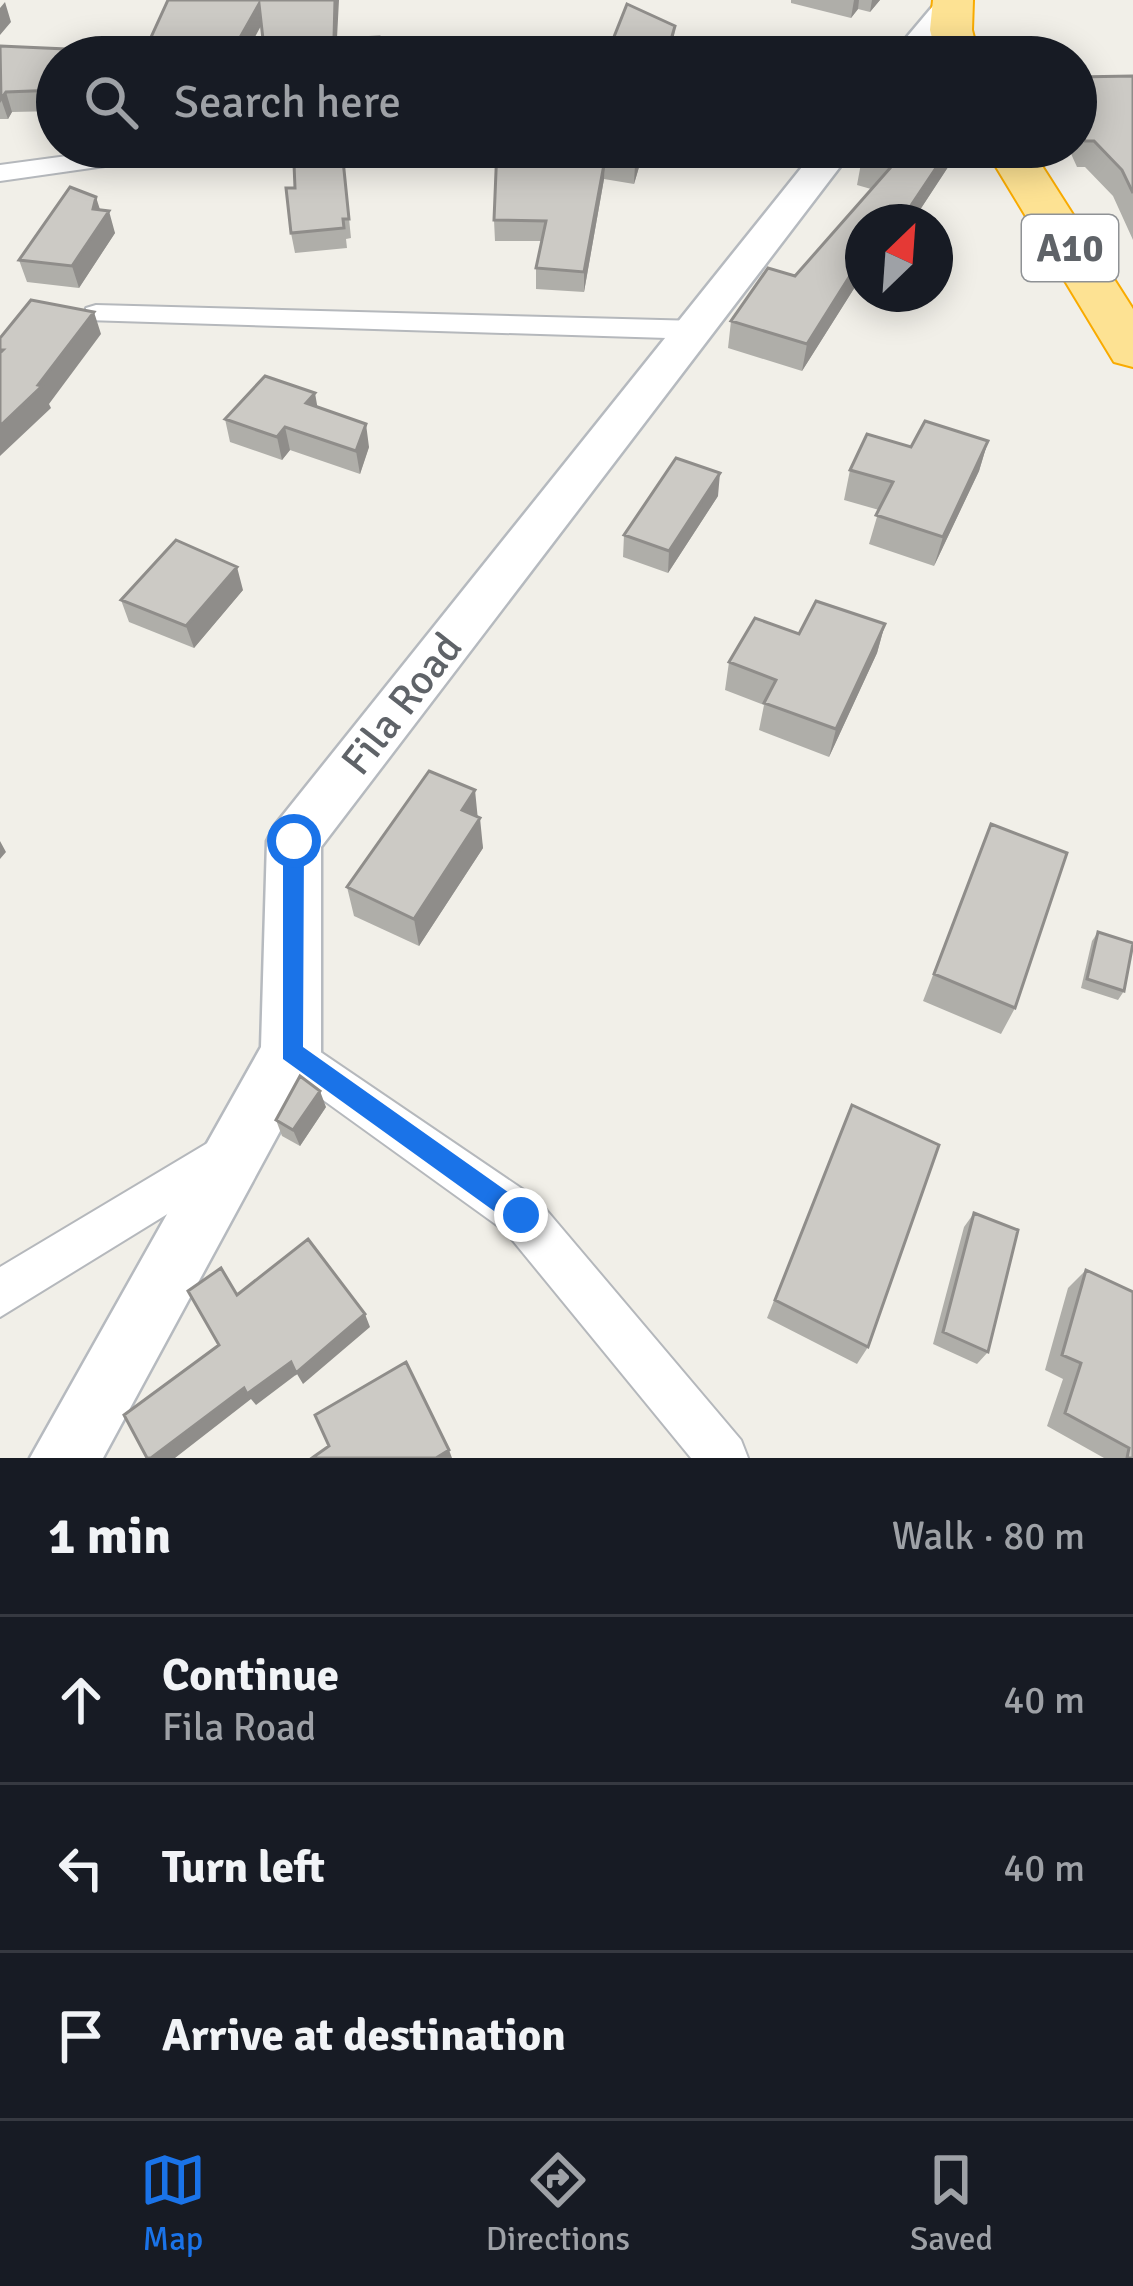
<!DOCTYPE html>
<meta charset="utf-8">
<style>
:root{--surface:#171b24;--page:#20242c;--text:#f1f3f6;--muted:#9ea1a6;--line:#363941;--accent:#1a73e8}
body{margin:0;font-family:Signika,sans-serif;background:var(--page);color:var(--text)}
.compass{position:absolute;left:845px;top:204px;width:108px;height:108px;border-radius:50%;background:var(--surface);box-shadow:0 6px 30px #0003;rotate:25deg}
.stop{position:absolute;width:36px;height:36px;margin:-27px;border:9px solid #1a73e8;border-radius:50%;background:#fff}
.stop.end{background:#1a73e8;border-color:#fff;box-shadow:0 3px 12px #0008}
.list{margin:0;padding:0;list-style:none}
h2{display:flex;justify-content:space-between;align-items:center;height:156px;margin:0;padding:0 48px;font-size:51px}
h2 small{font-size:39px;font-weight:400;color:var(--muted)}
.list li{display:grid;grid-template-columns:78px 1fr auto;gap:36px;align-items:center;box-sizing:border-box;height:168px;padding:0 48px;border-top:3px solid var(--line)}
.list b{display:block;font-size:45px;white-space:nowrap}
.list p{margin:0;font-size:39px;white-space:nowrap;color:var(--muted)}
.list em{font-size:39px;font-style:normal;color:var(--muted)}
.icon{flex:none;width:66px;height:66px;fill:none;stroke:currentColor;stroke-width:2;stroke-linecap:round;stroke-linejoin:round}
.map{position:relative;flex:none;width:1133px;height:1458px;overflow:hidden}
.search{position:absolute;background:var(--surface);box-shadow:0 6px 30px #0003;left:36px;right:36px;top:36px;height:132px;display:flex;align-items:center;gap:30px;box-sizing:border-box;padding:0 42px;border-radius:66px;color:var(--muted);font-size:45px}
.sheet{height:660px;background:var(--surface)}
nav{display:flex;justify-content:space-around;align-items:center;box-sizing:border-box;height:168px;border-top:3px solid var(--line);background:var(--surface);font-size:33px;color:var(--muted)}
nav a{display:grid;justify-items:center;gap:6px}
nav .on{color:var(--accent)}
.map>svg:first-child{display:block}
.lines{fill:none;stroke-linecap:round;stroke-linejoin:round}
.street-casing{stroke:#b5b8bc;stroke-width:4}
.secondary-casing{stroke:#b6babf;stroke-width:5}
.highway-casing{stroke:#f9ab00;stroke-width:4}
.street{fill:#fff;fill-rule:evenodd}
.secondary{fill:#fff;fill-rule:evenodd}
.highway{fill:#fde293;fill-rule:evenodd}
.wall{fill:#afaea9}
.shaded-wall{fill:#8f8d8a}
.building{fill:#cccac5;stroke:#8f8d8a;stroke-width:3}
.route{fill:#1a73e8}
.labels{text-anchor:middle;dominant-baseline:central;stroke-width:9;stroke-linejoin:round;paint-order:stroke}
.shield{fill:#fff;stroke:#8f9295;stroke-width:3}
.shield-label{font-size:39px;font-weight:bold;fill:#5f6368}
.street-label{font-size:42px;fill:#5f6368;stroke:#fff}
</style>
<div class="map">
<svg width="1133" height="1458" viewBox="0 0 1133 1458">
<rect width="100%" height="100%" fill="#f1efe8"/>
<g class="lines">
<!-- street casing -->
<g class="street-casing">
<path id="street" d="M 134,147 L 201,147 L 189,154 L 0,181 L 0,165 Z
M 96,305 L 699,321 L 713,330 L 699,339 L 86,320 L 86,308 Z
M 291,1032 L 537,1199 L 741,1440 L 748,1458 L 691,1458 L 505,1231 L 276,1066 L 270,1052 L 276,1038 Z
M 231,1129 L 247,1135 L 253,1150 L 247,1165 L 0,1317 L 0,1267 Z"/>
</g>
<!-- secondary casing -->
<g class="secondary-casing">
<path id="secondary" d="M 938,0 L 962,0 L 966,6 L 924,57 L 890,57 Z
M 818,147 L 855,147 L 321,847 L 321,1052 L 312,1072 L 103,1458 L 30,1458 L 261,1047 L 267,841 L 275,825 Z"/>
</g>
<!-- highway casing -->
<g class="highway-casing">
<path id="highway" d="M 933,0 L 973,0 L 972,30 L 979,57 L 937,57 L 930,30 Z
M 984,147 L 1030,147 L 1133,309 L 1133,367 L 1114,362 Z"/>
</g>
<!-- street -->
<use href="#street" class="street"/>
<!-- secondary -->
<use href="#secondary" class="secondary"/>
<!-- highway -->
<use href="#highway" class="highway"/>
</g>
<!-- wall -->
<path class="wall" d="M 791,0 L 880,0 L 870,12 L 858,9 L 851,18 L 791,3 Z
M 0,46 L 57,57 L 57,111 L 12,112 L 8,119 L 0,119 Z
M 1133,76 L 1133,240 L 1113,196 L 1085,167 L 1077,167 L 1068,147 L 1076,147 L 1076,77 Z
M 497,147 L 645,147 L 634,184 L 604,179 L 584,292 L 536,289 L 536,268 L 542,241 L 495,241 L 494,220 Z
M 956,147 L 952,161 L 918,213 L 934,219 L 934,222 L 863,222 L 863,280 L 860,279 L 802,371 L 728,348 L 731,321 L 795,276 L 871,189 L 857,185 L 862,158 Z
M 343,160 L 351,238 L 346,239 L 347,248 L 295,253 L 291,233 L 295,188 Z
M 100,210 L 115,233 L 79,288 L 27,282 L 19,260 Z
M 317,407 L 369,447 L 360,474 L 290,450 L 282,460 L 230,442 L 225,419 Z
M 988,441 L 979,471 L 934,566 L 869,544 L 879,510 L 844,500 L 850,470 L 911,447 Z
M 718,496 L 668,573 L 623,557 L 624,535 Z
M 243,590 L 194,648 L 129,622 L 121,600 Z
M 885,624 L 877,653 L 829,757 L 759,730 L 764,705 L 725,690 L 729,662 L 799,634 Z
M 477,817 L 483,848 L 419,946 L 354,916 L 347,887 Z
M 991,824 L 1015,1008 L 1001,1034 L 923,1001 Z
M 1098,932 L 1124,991 L 1118,1000 L 1081,988 L 1092,941 Z
M 852,1105 L 868,1347 L 857,1364 L 767,1318 Z
M 326,1107 L 300,1146 L 282,1136 L 276,1120 Z
M 974,1213 L 988,1352 L 977,1364 L 933,1344 L 964,1227 Z
M 1086,1270 L 1133,1458 L 1104,1458 L 1047,1426 L 1063,1379 L 1045,1370 L 1068,1288 Z"/>
<!-- shaded-wall -->
<path class="shaded-wall" d="M 335,0 L 339,0 L 336,57 L 334,39 Z
M 854,0 L 859,0 L 858,9 L 851,18 Z
M 872,0 L 880,0 L 870,12 Z
M 5,2 L 11,22 L 0,35 L 0,8 Z
M 259,4 L 262,24 L 244,57 L 229,57 Z
M 675,26 L 673,45 L 670,57 L 666,57 Z
M 6,92 L 12,112 L 8,119 L 1,99 Z
M 640,147 L 645,147 L 634,184 L 635,164 Z
M 950,147 L 956,147 L 952,161 L 912,222 L 908,210 Z
M 605,159 L 604,179 L 584,292 L 584,272 Z
M 96,197 L 103,219 L 109,211 L 115,233 L 79,288 L 72,266 Z
M 863,255 L 860,279 L 802,371 L 807,344 Z
M 94,312 L 101,334 L 49,404 L 51,408 L 0,456 L 0,426 L 38,385 Z
M 315,393 L 319,416 L 306,403 Z
M 366,424 L 369,447 L 360,474 L 356,451 Z
M 285,427 L 290,450 L 282,460 L 277,437 Z
M 988,441 L 979,471 L 934,566 L 943,537 Z
M 720,473 L 718,496 L 668,573 L 669,551 Z
M 237,567 L 243,590 L 194,648 L 186,626 Z
M 885,624 L 877,653 L 829,757 L 836,729 Z
M 475,790 L 478,820 L 462,810 Z
M 480,818 L 483,848 L 419,946 L 414,919 Z
M 0,841 L 6,852 L 0,859 Z
M 320,1091 L 326,1107 L 300,1146 L 293,1130 Z
M 365,1314 L 370,1327 L 303,1384 L 297,1374 L 256,1405 L 251,1399 L 175,1458 L 151,1458 L 244,1388 L 291,1362 Z
M 449,1450 L 452,1458 L 436,1458 Z"/>
<!-- building -->
<path class="building" d="M 168,0 L 335,0 L 334,39 L 379,37 L 380,57 L 265,57 L 259,4 L 229,57 L 142,57 Z
M 627,4 L 675,26 L 666,57 L 606,57 Z
M 0,46 L 88,50 L 86,57 L 57,57 L 57,90 L 6,92 L 1,99 Z
M 1133,76 L 1133,193 L 1122,170 L 1094,141 L 1085,141 L 1076,122 L 1076,77 Z
M 497,147 L 640,147 L 635,164 L 605,159 L 584,272 L 536,268 L 546,221 L 494,220 Z
M 870,147 L 950,147 L 908,210 L 934,219 L 932,222 L 863,222 L 863,255 L 807,344 L 731,321 L 768,268 L 795,276 L 891,167 L 862,158 Z
M 343,160 L 349,219 L 343,219 L 344,228 L 291,233 L 286,188 L 295,188 L 294,164 Z
M 70,187 L 96,197 L 93,209 L 109,211 L 72,266 L 19,260 Z
M 31,300 L 94,312 L 38,385 L 42,386 L 0,426 L 0,353 L 3,350 L 0,350 L 0,338 Z
M 265,376 L 315,393 L 306,403 L 366,424 L 356,451 L 285,427 L 277,437 L 225,419 Z
M 925,421 L 988,441 L 943,537 L 876,515 L 893,482 L 850,470 L 867,434 L 911,447 Z
M 676,458 L 720,473 L 669,551 L 624,535 Z
M 176,540 L 237,567 L 186,626 L 121,600 Z
M 816,601 L 885,624 L 836,729 L 764,703 L 776,680 L 729,662 L 755,618 L 799,634 Z
M 429,771 L 475,790 L 462,810 L 480,818 L 414,919 L 347,887 Z
M 991,824 L 1067,853 L 1015,1008 L 934,974 Z
M 1098,932 L 1133,943 L 1124,991 L 1087,979 Z
M 300,1076 L 320,1091 L 293,1130 L 276,1120 Z
M 852,1105 L 939,1145 L 868,1347 L 775,1300 Z
M 974,1213 L 1018,1230 L 988,1352 L 943,1332 Z
M 308,1239 L 365,1314 L 296,1373 L 291,1362 L 247,1394 L 244,1388 L 151,1458 L 147,1458 L 124,1415 L 219,1345 L 188,1291 L 221,1268 L 237,1295 Z
M 1086,1270 L 1133,1292 L 1133,1458 L 1127,1458 L 1129,1448 L 1065,1413 L 1081,1363 L 1062,1355 Z
M 406,1362 L 449,1450 L 436,1458 L 312,1458 L 329,1446 L 315,1415 Z"/>
<!-- route -->
<path class="route" d="M 294,832 L 304,841 L 303,1047 L 529,1207 L 529,1224 L 512,1224 L 283,1059 L 283,841 Z"/>
<g class="labels">
<!-- shield labels -->
<rect class="shield" x="1022" y="215" width="96" height="66" rx="9"/>
<g class="shield-label">
<text x="1070" y="248">A10</text>
</g>
<!-- street labels -->
<g class="street-label">
<text transform="translate(402 704) rotate(-52)">Fila Road</text>
</g>
</g>
</svg>
<svg class="compass" viewBox="-18 -18 36 36"><path d="M0-13l5 13h-10z" fill="#e53935"/><path d="M0 13l5-13h-10z" fill="#9ea1a6"/></svg>
<div class="stop" style="left:294px;top:841px"></div>
<div class="stop end" style="left:521px;top:1215px"></div>
<div class="search"><svg class="icon" aria-label="search" viewBox="0 0 24 24"><circle cx="10" cy="10" r="6"/><path d="M15 15l6 6"/></svg>Search here</div>
</div>
<section class="sheet">
<h2>1 min<small>Walk · 80 m</small></h2>
<ul class="list">
<li><svg class="icon" aria-label="ahead" viewBox="0 0 24 24"><path d="M12 20V5M6 11l6-6 6 6"/></svg><div><b>Continue</b><p>Fila Road</p></div><em>40 m</em></li>
<li><svg class="icon" aria-label="left" viewBox="0 0 24 24"><path d="M17 20v-9H6M10 6l-5 5 5 5"/></svg><div><b>Turn left</b></div><em>40 m</em></li>
<li><svg class="icon" aria-label="arrive" viewBox="0 0 24 24"><path d="M6 21V4h12l-3 4 3 4H6"/></svg><div><b>Arrive at destination</b></div></li>
</ul>
</section>
<nav>
<a class="on"><svg class="icon" aria-label="map" viewBox="0 0 24 24"><path d="M3 6l6-2 6 2 6-2v14l-6 2-6-2-6 2zM9 4v14M15 6v14"/></svg>Map</a>
<a><svg class="icon" aria-label="directions" viewBox="0 0 24 24"><path d="M12 3l9 9-9 9-9-9zM9 14v-3h6M13 9l2 2-2 2"/></svg>Directions</a>
<a><svg class="icon" aria-label="saved" viewBox="0 0 24 24"><path d="M7 4h10v16l-5-4-5 4z"/></svg>Saved</a>
</nav>
